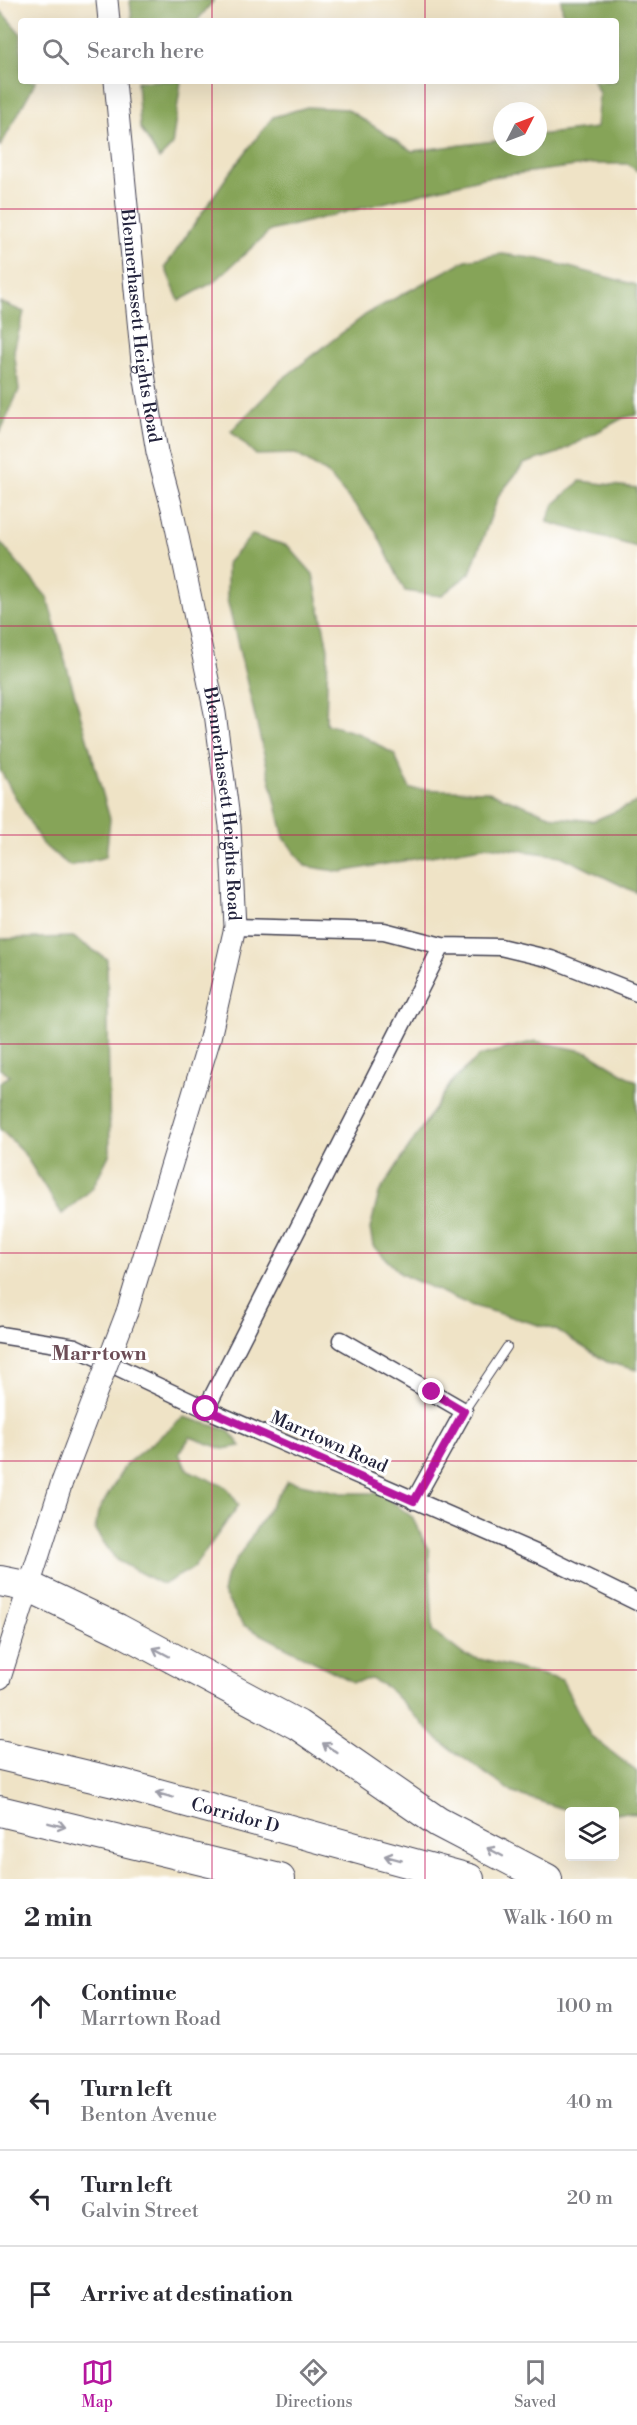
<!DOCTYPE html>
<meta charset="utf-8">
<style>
:root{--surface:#fff;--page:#f7f7f7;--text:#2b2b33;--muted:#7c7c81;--line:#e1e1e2;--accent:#b5179e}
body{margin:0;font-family:"Libre Bodoni",serif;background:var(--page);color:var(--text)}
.controls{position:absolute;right:18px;bottom:18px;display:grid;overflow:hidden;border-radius:6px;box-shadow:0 6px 24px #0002}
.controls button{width:54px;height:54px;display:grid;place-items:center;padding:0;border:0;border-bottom:2px solid var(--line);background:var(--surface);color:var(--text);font:30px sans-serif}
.compass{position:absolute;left:493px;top:102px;width:54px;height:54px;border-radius:50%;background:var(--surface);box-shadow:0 6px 24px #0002;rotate:48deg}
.stop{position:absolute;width:18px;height:18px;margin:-14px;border:4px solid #b5179e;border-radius:50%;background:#fff}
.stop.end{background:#b5179e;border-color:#fff;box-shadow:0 2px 6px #0008}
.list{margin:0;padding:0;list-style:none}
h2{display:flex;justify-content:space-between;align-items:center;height:78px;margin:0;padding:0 24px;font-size:26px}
h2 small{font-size:20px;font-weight:400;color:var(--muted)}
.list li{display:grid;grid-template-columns:39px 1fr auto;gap:18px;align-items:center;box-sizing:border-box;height:96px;padding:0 24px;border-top:2px solid var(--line)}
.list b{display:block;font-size:22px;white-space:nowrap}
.list p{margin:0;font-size:20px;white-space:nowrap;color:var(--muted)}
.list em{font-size:20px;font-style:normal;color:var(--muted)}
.icon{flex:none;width:33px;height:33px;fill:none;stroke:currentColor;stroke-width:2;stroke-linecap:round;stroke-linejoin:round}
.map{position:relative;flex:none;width:637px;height:1879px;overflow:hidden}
.search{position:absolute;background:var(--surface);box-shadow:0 6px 24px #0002;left:18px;right:18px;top:18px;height:66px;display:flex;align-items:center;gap:15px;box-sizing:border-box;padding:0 21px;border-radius:6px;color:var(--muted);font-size:22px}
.sheet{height:462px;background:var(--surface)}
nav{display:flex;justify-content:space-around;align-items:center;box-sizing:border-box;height:84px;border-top:2px solid var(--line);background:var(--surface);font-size:16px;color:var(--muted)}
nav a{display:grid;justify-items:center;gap:3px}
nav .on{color:var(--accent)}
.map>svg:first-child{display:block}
.forest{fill:#86a458;stroke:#54634a;stroke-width:1.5}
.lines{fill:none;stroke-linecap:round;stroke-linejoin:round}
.service-casing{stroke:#413f50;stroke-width:10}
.minor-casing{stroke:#413f50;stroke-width:19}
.tertiary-casing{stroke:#413f50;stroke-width:23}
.motorway-casing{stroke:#413f50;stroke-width:32}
.service{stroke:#fff;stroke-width:8}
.minor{stroke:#fff;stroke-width:16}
.tertiary{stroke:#fff;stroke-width:21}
.motorway{stroke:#fff;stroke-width:30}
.tertiary-bridge-casing{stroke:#413f50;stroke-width:23;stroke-linecap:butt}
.tertiary-bridge{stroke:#fff;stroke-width:21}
.oneway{stroke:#9c9ca7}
.route{stroke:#b5179e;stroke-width:8}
.grid{fill:none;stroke:#c2185b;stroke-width:1.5;stroke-opacity:0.55}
.labels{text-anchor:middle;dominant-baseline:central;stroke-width:6;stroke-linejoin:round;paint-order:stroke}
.street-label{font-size:18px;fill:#22223b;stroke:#fff}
.neighbourhood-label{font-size:20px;font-weight:bold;fill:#6d4e57;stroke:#fff}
</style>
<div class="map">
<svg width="637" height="1879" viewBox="0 0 637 1879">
<rect width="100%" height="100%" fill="#fff"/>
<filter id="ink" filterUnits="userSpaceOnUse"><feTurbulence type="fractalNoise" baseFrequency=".0167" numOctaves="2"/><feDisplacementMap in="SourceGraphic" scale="12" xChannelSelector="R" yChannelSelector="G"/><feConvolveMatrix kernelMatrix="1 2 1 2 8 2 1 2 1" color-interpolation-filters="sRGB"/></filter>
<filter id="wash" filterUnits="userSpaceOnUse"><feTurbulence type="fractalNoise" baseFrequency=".008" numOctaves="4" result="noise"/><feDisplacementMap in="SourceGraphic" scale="24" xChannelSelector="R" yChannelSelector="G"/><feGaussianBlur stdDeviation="1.35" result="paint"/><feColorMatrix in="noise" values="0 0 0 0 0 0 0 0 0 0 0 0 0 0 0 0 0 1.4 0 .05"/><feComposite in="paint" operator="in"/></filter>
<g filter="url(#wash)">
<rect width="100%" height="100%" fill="#efe3c6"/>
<!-- forest -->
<path class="forest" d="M 130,0 L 214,0 L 197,21 L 132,21 Z
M 561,0 L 637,0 L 637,171 L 628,164 L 593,164 L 483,178 L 270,231 L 214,282 L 179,301 L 165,267 L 228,175 L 273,117 L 307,107 L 347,109 L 412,151 L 502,140 L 502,147 L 538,147 L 538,135 L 596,128 L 599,93 L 593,81 L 616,81 L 616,21 L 564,21 Z
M 0,10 L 21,34 L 21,81 L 36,81 L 0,147 Z
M 137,81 L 181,81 L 172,146 L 159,159 L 140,127 Z
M 502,254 L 539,259 L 637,285 L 637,415 L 623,418 L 558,453 L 524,464 L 499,495 L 470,573 L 441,596 L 405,591 L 374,528 L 327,473 L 296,454 L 256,455 L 231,431 L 281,380 L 368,313 L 466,260 Z
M 0,302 L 24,312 L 14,350 L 19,390 L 0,433 Z
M 580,481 L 637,488 L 637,547 L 547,522 L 554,504 Z
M 252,535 L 288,546 L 313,574 L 328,649 L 326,724 L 360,734 L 394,754 L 410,789 L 486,791 L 555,817 L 593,821 L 637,802 L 637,893 L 561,856 L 487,846 L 341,872 L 305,866 L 284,838 L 227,599 L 227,563 Z
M 0,542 L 47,597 L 110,819 L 106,857 L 70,866 L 42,844 L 0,770 Z
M 73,937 L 107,959 L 110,1153 L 92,1189 L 62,1214 L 23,1152 L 0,1129 L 0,1082 L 10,1076 L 0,1069 L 0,939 Z
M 535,1041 L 588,1052 L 637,1082 L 637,1370 L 607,1362 L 556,1330 L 470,1305 L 401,1274 L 373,1246 L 370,1229 L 379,1193 L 451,1083 L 479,1056 Z
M 184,1417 L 228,1430 L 241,1446 L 223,1449 L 190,1437 L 179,1454 L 188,1470 L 226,1487 L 239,1505 L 194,1567 L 163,1585 L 116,1560 L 95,1530 L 98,1512 L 126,1464 Z
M 287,1481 L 342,1493 L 381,1493 L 412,1517 L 429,1551 L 433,1631 L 464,1655 L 562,1680 L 590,1735 L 637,1772 L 637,1814 L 567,1810 L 513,1793 L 438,1740 L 387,1687 L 371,1679 L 353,1682 L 243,1625 L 223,1593 L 227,1574 Z"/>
</g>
<g filter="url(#ink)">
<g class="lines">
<!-- service casing -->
<g class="service-casing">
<path id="service" d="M 464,1411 L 507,1347"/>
</g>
<!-- minor casing -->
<g class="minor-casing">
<path id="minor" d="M 235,927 L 384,931 L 442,946 L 500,947 L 551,959 L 637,993
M 0,1335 L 75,1347 L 206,1409 L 545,1557 L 637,1602
M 341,1340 L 464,1411 L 414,1501
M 206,1409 L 442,946"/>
</g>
<!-- tertiary casing -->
<g class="tertiary-casing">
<g id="tertiary">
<path d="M 107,0 L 109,21"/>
<path id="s1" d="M 115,81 L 142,362 L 157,452 L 172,508 L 215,713 L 230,826 L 235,927 L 210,1038 L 127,1312"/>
<path d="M 0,1678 L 62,1482"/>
</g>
</g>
<!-- motorway casing -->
<g class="motorway-casing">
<g id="motorway">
<path d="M 0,1581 L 30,1587 L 118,1629 L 298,1725 L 438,1822 L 547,1879"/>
<path id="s2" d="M 0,1755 L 118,1783 L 469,1879"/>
<path d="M 0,1811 L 280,1879"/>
</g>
</g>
<!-- service -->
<use href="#service" class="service"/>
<!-- minor -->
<use href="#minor" class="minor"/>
<!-- tertiary -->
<use href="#tertiary" class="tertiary"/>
<!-- motorway -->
<use href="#motorway" class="motorway"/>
<!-- tertiary-bridge casing -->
<g class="tertiary-bridge-casing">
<path id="tertiary-bridge" d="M 62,1482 L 127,1312"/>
</g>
<!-- tertiary-bridge -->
<use href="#tertiary-bridge" class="tertiary-bridge"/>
</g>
<!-- one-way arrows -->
<defs><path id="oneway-shaft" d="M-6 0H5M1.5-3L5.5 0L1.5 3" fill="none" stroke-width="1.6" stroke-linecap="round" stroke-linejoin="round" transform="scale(1.5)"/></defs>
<g class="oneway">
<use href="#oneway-shaft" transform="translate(161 1652) rotate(-152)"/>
<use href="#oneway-shaft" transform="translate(330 1748) rotate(-146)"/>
<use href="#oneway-shaft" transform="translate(164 1795) rotate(-165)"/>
<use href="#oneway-shaft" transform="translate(57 1825) rotate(14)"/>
<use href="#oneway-shaft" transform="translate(495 1852) rotate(-152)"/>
<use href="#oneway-shaft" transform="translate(393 1858) rotate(-165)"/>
</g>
</g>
<g class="lines" filter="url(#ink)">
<!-- route -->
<path class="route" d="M 206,1409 L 414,1501 L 464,1411 L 432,1392"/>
</g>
<!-- grid -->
<path class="grid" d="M 212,0 L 212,21M 425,0 L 425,21M 212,81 L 212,1879M 425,81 L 425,1879M 0,209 L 637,209M 0,418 L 637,418M 0,626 L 637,626M 0,835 L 637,835M 0,1044 L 637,1044M 0,1253 L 637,1253M 0,1461 L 637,1461M 0,1670 L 637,1670"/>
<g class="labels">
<!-- street labels -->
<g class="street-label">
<text stroke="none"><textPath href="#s1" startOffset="246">Blennerhassett Heights Road</textPath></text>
<text stroke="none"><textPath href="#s1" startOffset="732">Blennerhassett Heights Road</textPath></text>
<text transform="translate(329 1442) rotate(24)">Marrtown Road</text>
<text stroke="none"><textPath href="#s2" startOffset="243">Corridor D</textPath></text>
</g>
<!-- neighbourhood labels -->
<g class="neighbourhood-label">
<text x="99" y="1354">Marrtown</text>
</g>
</g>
</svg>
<div class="controls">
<button><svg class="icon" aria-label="layers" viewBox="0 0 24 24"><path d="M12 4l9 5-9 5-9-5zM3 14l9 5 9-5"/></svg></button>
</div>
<svg class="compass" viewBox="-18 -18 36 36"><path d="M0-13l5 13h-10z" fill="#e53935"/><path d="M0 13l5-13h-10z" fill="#7c7c81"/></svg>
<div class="stop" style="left:206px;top:1409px"></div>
<div class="stop end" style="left:432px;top:1392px"></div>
<div class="search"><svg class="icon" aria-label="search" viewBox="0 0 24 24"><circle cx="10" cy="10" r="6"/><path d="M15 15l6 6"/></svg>Search here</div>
</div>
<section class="sheet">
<h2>2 min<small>Walk · 160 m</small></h2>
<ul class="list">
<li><svg class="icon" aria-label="ahead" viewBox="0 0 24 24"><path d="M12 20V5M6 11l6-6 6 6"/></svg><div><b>Continue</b><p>Marrtown Road</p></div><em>100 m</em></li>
<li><svg class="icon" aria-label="left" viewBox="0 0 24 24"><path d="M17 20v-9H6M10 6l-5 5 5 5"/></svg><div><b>Turn left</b><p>Benton Avenue</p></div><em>40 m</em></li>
<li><svg class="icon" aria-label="left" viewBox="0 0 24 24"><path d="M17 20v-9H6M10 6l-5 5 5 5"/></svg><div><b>Turn left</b><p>Galvin Street</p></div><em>20 m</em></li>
<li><svg class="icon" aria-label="arrive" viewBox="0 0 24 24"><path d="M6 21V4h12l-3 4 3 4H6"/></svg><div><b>Arrive at destination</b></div></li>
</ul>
</section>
<nav>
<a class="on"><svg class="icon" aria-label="map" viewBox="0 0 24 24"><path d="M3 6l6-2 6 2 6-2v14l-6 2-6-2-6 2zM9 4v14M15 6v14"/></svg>Map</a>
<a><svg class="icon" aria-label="directions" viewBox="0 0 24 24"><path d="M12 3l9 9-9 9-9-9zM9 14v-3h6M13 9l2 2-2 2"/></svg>Directions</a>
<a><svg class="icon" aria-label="saved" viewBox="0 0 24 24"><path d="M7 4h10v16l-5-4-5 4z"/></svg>Saved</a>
</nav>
